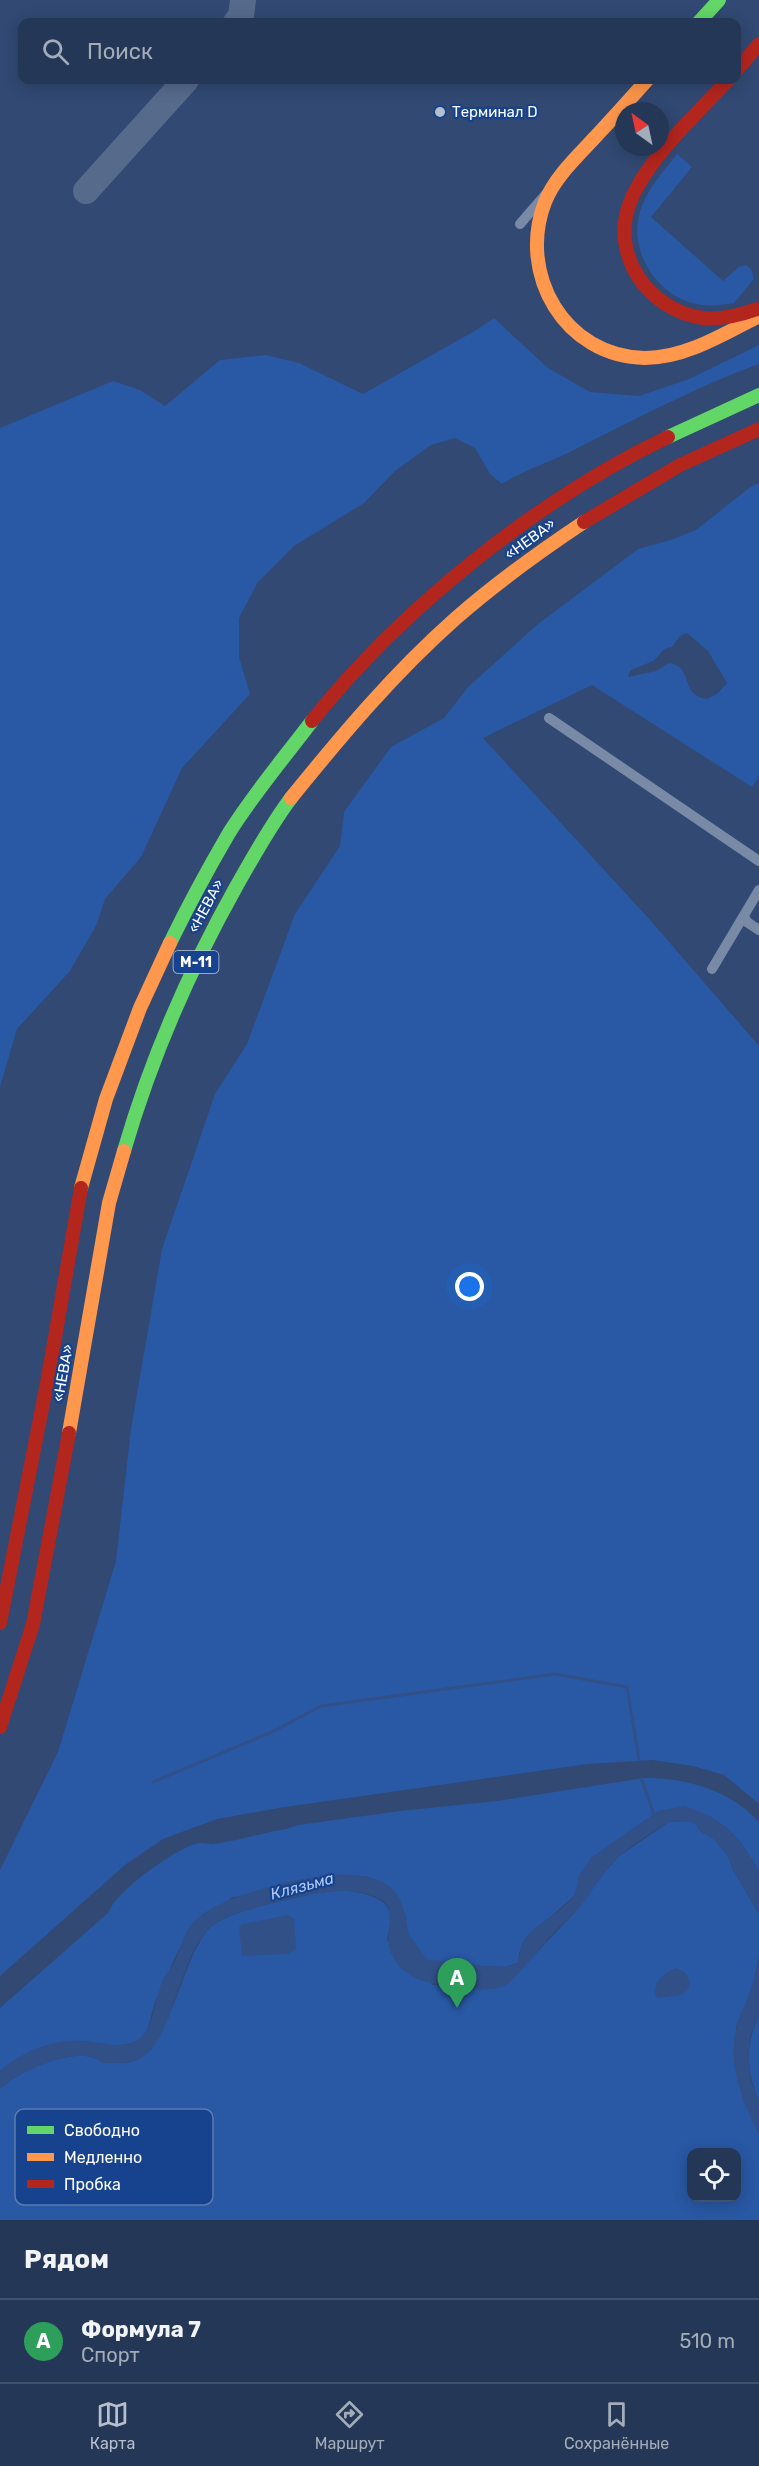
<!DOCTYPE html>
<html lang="ru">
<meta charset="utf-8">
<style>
:root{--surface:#253756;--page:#2d3f5c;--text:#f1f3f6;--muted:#a3acb9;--line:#42516c;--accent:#b7bfce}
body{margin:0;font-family:Rubik,sans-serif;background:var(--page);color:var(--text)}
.controls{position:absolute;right:18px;bottom:18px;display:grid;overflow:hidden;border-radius:12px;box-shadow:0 3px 15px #0003}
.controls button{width:54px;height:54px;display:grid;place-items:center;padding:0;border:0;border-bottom:2px solid var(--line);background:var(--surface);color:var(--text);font:30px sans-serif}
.compass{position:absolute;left:615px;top:102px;width:54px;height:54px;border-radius:50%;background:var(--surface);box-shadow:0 3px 15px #0003;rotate:327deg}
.you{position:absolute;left:470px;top:1287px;width:21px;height:21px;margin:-15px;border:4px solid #fff;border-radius:50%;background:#1a73e8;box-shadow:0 0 0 9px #1a73e833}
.badge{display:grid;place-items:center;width:39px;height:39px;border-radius:50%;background:var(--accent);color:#fff;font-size:20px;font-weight:700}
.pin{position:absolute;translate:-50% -50px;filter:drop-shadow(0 2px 3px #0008)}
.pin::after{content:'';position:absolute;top:32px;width:21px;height:18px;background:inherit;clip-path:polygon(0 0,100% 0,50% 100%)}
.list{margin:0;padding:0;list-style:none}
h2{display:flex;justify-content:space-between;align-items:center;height:78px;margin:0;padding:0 24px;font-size:26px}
h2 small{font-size:20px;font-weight:400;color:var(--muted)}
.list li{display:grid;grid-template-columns:39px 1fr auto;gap:18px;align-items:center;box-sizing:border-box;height:84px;padding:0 24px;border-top:2px solid var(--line)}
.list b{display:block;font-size:22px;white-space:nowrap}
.list p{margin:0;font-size:20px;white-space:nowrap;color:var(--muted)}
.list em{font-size:20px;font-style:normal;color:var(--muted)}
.icon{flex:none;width:33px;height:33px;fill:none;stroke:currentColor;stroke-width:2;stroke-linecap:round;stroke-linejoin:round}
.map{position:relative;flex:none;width:759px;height:2220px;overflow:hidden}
.search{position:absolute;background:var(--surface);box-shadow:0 3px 15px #0003;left:18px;right:18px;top:18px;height:66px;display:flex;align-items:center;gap:15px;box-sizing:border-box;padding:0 21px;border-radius:12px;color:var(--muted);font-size:22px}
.sheet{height:162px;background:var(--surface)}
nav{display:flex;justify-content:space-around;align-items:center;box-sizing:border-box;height:84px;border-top:2px solid var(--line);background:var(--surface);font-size:16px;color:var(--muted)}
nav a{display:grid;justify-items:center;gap:3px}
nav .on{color:var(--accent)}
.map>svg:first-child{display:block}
.green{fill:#2958a4;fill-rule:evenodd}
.water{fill:#315088}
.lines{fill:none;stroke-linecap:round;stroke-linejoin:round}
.stream{stroke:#315088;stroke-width:3}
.river{stroke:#315088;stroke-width:16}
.taxiway{stroke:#566a8c;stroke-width:26}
.street{stroke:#788aa6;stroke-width:10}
.fast{stroke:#63d668;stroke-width:14}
.slow{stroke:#ff974d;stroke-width:14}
.jam{stroke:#b3261e;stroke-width:14}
.poi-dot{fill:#b7bfce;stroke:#16428e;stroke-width:2}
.labels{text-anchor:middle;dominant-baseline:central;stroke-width:4.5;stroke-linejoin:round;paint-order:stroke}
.shield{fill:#16428e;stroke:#b9c6dd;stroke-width:1.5}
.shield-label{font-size:14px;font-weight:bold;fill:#fff}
.poi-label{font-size:15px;fill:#fff;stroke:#16428e;text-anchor:start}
.street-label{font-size:15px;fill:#fff;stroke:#16428e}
.water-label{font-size:16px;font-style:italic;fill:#adc9f7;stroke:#16428e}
.key{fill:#16428e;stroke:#5c7bb0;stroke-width:1.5}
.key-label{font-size:16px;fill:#fff}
</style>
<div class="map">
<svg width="759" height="2220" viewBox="0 0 759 2220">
<rect width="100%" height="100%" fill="#314973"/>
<!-- green -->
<path class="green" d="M 677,154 L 692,167 L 651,217 L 723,281 L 739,267 L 746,265 L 751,269 L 754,279 L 734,303 C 722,305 709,307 697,304 C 661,298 632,257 638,221 C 642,195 661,174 677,154 Z
M 494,318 L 548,368 L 590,392 L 639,396 L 689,379 L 759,345 L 759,364 C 694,388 633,420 572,451 C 548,463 524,470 502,484 L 490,474 L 475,448 L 455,438 L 431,445 L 395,471 L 364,503 L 294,546 L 258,582 L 239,618 L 239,657 L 250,694 L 182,768 L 141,857 L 105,899 L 97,924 L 70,971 L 17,1029 L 0,1087 L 0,428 L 113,381 L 140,390 L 165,406 L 220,360 L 266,355 L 299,363 L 363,394 L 478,329 Z
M 759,483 L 759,777 L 752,787 L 592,685 L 483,738 L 651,921 L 759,1046 L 759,1804 L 724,1775 L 693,1766 L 652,1760 L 588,1764 L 285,1807 L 217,1819 L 163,1839 L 125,1865 L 0,1976 L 0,1870 L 58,1752 L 116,1561 L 131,1429 L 162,1249 L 215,1094 L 247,1044 L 295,914 L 340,846 L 344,812 L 391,747 L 444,718 L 468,687 L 538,624 L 638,549 L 671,540 L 696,530 L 749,488 ZM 687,633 L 708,651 L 727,683 L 718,693 L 707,699 C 679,695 695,667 669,663 L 656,671 L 628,677 L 630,671 C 637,666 646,665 653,661 C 661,655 661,648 672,647 L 680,636 Z
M 644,1778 C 686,1778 729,1789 759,1822 L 759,1871 L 742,1844 L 726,1827 L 668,1810 L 659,1811 L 590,1859 L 574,1896 L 525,1939 L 519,1953 L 518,1963 L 505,1967 L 471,1966 L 449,1972 L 430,1967 L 410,1955 L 404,1947 L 401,1936 L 405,1920 L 368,1877 C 337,1875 314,1876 283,1884 C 266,1888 250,1896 232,1897 L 178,1951 L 155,2002 L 147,2031 L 141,2038 L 133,2043 L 114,2046 L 83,2041 L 29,2053 L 0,2071 L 0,2008 L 109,1912 C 115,1892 174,1850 195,1844 C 201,1842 207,1844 213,1844 C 237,1841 262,1833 286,1829 L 298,1825 L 400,1811 L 497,1801 Z
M 689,1821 L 696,1824 L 700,1831 L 714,1839 L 728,1856 L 733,1870 L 759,1914 L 759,1955 L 753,1985 L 736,2027 L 743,2099 L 759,2134 L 759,2220 L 0,2220 L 0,2089 C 18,2071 81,2042 103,2063 C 113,2063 130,2064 139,2059 C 166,2042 180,1981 195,1951 C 199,1943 205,1931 213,1925 C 232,1912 268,1904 291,1899 C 318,1892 344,1886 371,1896 C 396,1905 391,1919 387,1940 L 433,1985 L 460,1987 L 505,1986 L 578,1909 L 589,1891 L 618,1857 L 669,1822 ZM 692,2152 L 736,2152 L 736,2198 L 692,2198 Z
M 759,2017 L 759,2101 C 747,2072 744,2045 759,2017 Z"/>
<!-- water -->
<path class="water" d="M 685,1806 L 710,1816 L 726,1827 L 742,1844 L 759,1871 L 759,1914 L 733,1870 L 728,1856 L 714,1839 L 700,1831 L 696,1824 C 689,1820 678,1820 670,1822 C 662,1824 624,1851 617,1858 C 602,1873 592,1892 579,1908 C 572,1916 563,1923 556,1930 C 539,1948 525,1969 507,1984 C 492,1996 430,1986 414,1977 C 404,1972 397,1965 392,1955 C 382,1938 399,1911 382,1900 C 364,1889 340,1890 320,1893 C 297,1896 228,1912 212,1926 C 177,1955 175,2042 139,2059 C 129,2064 113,2063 103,2063 C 81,2042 18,2071 0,2089 L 0,2071 C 23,2051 53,2039 83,2041 C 103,2042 123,2051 141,2038 C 153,2029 156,1995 163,1980 C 166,1973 172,1968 175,1961 C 180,1949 184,1934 192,1924 C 213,1897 297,1878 331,1875 C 343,1874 356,1875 367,1877 C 389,1881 407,1898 404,1921 C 403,1930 400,1938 404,1947 C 411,1961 436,1973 451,1972 C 459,1971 466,1967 473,1966 C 487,1966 500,1968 514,1965 L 518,1963 C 520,1954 521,1944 527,1936 C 542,1918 581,1905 578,1878 L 590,1859 L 626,1833 L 659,1811 Z
M 288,1915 L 294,1919 L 296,1949 L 288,1954 L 242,1956 L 239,1927 L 243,1924 Z
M 759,1955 L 759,2017 L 750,2036 L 748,2056 L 751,2081 L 759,2101 L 759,2134 C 743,2102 726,2063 737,2027 C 740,2013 747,2000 752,1987 C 755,1977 757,1966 759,1955 Z
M 676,1968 C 686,1971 692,1979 688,1990 L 681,1995 L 658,1998 L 655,1994 C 654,1982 665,1972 676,1968 Z"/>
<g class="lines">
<!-- stream -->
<path class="stream" d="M 642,1780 L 655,1818
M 153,1782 L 274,1731 L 321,1706 L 555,1674 L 627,1687 L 639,1760"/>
<!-- river -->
<path class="river" d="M 398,1917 L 401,1938 L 423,1967 L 477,1973"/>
<!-- taxiway -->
<path class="taxiway" d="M 236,22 L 241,16 L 243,0
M 86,191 L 186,80"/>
<!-- street -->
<path class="street" d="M 520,224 L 546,194
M 549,718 L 759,861
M 744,916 L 747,922 L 759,930
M 712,969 L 759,890"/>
<!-- fast -->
<path class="fast" d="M 699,22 L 719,0
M 668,437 L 759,395
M 170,943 C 188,906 208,869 229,833 C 254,793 284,758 312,721
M 124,1151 C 151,1058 189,971 236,887 C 253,857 270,826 291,798"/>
<!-- slow -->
<path class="slow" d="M 647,80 C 631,98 615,116 598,134 C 580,154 555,176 545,202 C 517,274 565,357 645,358 C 685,358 724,334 759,316
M 291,798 C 342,735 394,673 455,619 C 496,583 539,552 584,522
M 81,1188 L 106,1099 L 140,1008 L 170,943
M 69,1433 L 109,1203 L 124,1151"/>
<!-- jam -->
<path class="jam" d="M 736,71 L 759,44
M 728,80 C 697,114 648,158 631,200 C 608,254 649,311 703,318 C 721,320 740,315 757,309
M 584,522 L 680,465 L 759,429
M 312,721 C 401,609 538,499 668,437
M 0,1623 L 47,1383 L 81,1188
M 0,1727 L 33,1624 L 69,1433"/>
</g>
<!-- markers -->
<circle class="poi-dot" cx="440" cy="112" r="6"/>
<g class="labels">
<!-- shield labels -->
<rect class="shield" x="173.5" y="951" width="45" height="22" rx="4.5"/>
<g class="shield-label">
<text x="196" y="962">М-11</text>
</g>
<!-- poi labels -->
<g class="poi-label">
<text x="452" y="112">Терминал D</text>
</g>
<!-- street labels -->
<g class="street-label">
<text transform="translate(530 539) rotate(-36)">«НЕВА»</text>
<text transform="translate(206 906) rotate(-62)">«НЕВА»</text>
<text transform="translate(63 1373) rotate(-80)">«НЕВА»</text>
</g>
<!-- water labels -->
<g class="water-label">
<text transform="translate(302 1886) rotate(-15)">Клязьма</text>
</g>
</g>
<!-- legend -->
<rect x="15" y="2109" width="198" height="96" rx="9" class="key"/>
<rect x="27" y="2126" width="27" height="8" fill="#63d668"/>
<rect x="27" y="2153" width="27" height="8" fill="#ff974d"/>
<rect x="27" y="2180" width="27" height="8" fill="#b3261e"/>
<g class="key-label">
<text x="64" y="2136">Свободно</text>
<text x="64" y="2163">Медленно</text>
<text x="64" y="2190">Пробка</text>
</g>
</svg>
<div class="controls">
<button><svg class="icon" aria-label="locate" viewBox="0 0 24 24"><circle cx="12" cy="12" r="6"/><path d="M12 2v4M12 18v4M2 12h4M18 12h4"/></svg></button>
</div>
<svg class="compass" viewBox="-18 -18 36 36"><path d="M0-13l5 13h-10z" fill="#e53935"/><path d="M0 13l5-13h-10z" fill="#a3acb9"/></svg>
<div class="you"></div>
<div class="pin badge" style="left:457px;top:2008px;background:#2e9e5b">A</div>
<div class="search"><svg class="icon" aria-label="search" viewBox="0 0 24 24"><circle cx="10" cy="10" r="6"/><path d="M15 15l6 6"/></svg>Поиск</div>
</div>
<section class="sheet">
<h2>Рядом<small></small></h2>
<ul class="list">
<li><span class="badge" style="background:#2e9e5b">A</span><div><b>Формула 7</b><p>Спорт</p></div><em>510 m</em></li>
</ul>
</section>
<nav>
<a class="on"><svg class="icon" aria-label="map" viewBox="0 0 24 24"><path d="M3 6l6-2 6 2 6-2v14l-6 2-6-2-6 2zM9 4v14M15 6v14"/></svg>Карта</a>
<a><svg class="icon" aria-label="directions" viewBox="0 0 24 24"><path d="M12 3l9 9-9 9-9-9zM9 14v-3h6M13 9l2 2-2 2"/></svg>Маршрут</a>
<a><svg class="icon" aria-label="saved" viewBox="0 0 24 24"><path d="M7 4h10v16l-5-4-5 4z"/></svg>Сохранённые</a>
</nav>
